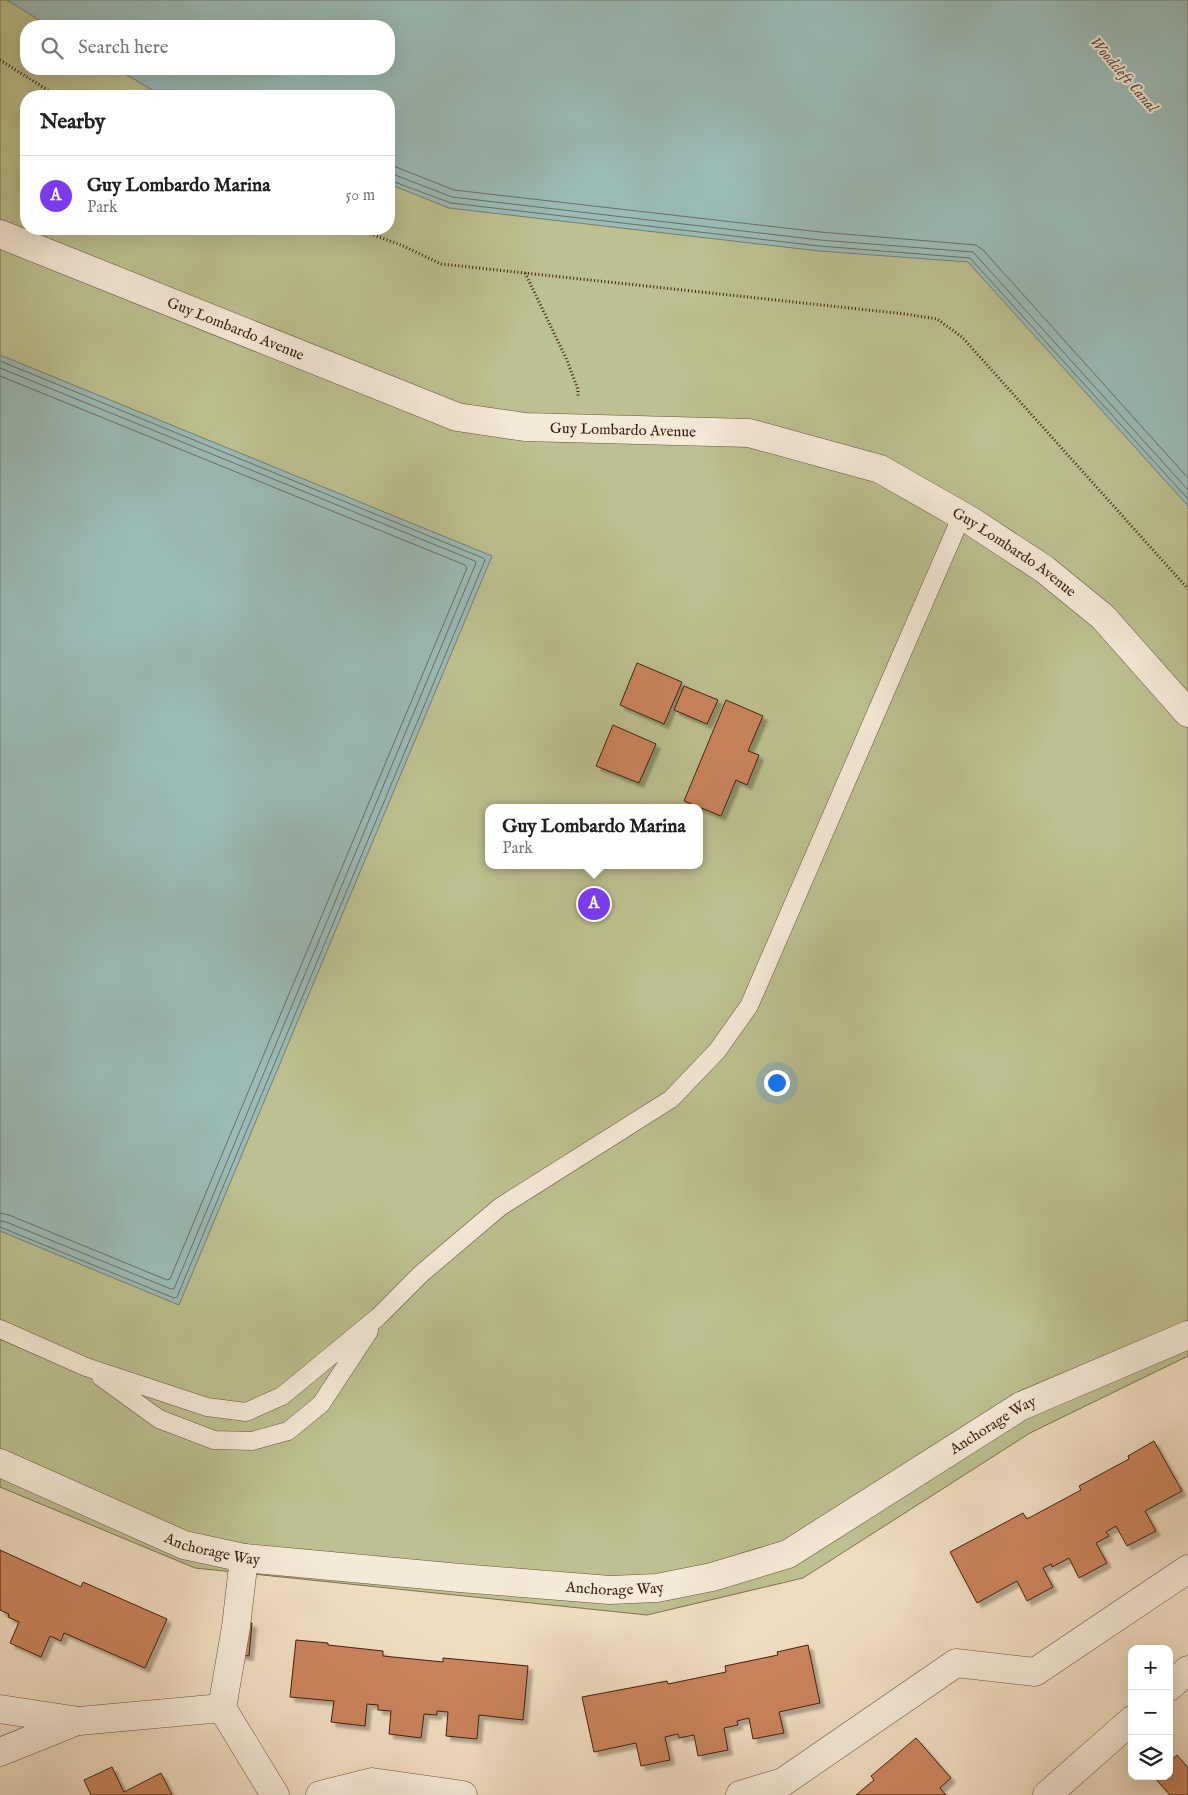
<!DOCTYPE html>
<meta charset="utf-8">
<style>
:root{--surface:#fff;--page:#f2f2f2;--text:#202124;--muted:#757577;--line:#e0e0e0;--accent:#7c3aed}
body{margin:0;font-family:"IM FELL English",serif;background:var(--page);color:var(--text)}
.controls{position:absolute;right:15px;bottom:15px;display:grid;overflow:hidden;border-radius:10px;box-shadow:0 5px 20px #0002}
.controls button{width:45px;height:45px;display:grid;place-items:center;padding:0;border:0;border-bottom:1px solid var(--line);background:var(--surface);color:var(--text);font:25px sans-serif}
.you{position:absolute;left:776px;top:1082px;width:18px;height:18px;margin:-12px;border:4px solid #fff;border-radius:50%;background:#1a73e8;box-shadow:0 0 0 8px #1a73e833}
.badge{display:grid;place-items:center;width:32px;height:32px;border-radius:50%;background:var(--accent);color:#fff;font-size:16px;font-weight:700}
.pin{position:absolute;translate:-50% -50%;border:2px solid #fff;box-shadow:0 1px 5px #0006}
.popup{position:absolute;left:485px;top:804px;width:218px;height:65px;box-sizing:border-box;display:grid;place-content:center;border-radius:10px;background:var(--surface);filter:drop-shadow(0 1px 4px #0005);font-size:16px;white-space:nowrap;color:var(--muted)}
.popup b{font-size:19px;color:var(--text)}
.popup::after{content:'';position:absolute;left:50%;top:100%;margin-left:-10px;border:10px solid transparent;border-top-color:var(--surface)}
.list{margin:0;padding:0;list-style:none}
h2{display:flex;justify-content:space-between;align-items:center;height:65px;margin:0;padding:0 20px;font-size:21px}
h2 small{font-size:16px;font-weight:400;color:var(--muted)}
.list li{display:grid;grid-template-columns:32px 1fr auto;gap:15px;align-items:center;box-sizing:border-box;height:80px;padding:0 20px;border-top:1px solid var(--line)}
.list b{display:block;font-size:19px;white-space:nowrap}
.list p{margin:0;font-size:16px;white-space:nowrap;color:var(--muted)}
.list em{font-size:16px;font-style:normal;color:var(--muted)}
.icon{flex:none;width:28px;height:28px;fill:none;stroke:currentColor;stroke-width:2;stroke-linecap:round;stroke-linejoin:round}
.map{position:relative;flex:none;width:1188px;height:1795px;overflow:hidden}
.search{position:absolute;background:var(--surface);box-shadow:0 5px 20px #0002;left:20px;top:20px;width:375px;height:55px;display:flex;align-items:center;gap:12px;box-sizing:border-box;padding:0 18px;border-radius:20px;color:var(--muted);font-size:19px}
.panel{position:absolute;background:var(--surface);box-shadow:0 5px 20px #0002;left:20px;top:90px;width:375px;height:145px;border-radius:20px}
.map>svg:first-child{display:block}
.green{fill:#bdc090;stroke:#7e6f50;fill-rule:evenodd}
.water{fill:#9abbb6;stroke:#767c74}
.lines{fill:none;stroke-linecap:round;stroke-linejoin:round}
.shore{stroke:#6c6c64;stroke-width:1}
.building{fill:#cb845d;stroke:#3f1e11;filter:url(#shadow)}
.service-casing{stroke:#6b4e3d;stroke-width:19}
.minor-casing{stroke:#6b4e3d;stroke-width:29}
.tertiary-casing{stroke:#6b4e3d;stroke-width:29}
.path{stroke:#3f1e11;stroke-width:3;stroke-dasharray:1 2.5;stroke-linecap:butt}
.service{stroke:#f5e9d7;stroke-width:18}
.minor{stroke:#f5e9d7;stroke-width:28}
.tertiary{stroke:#f5e9d7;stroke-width:28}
.labels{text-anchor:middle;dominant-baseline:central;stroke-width:4;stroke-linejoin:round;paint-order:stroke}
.street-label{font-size:15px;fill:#3f1e11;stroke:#f5e9d7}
.water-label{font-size:16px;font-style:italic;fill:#5a4d43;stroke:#f5e9d7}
</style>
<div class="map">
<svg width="1188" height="1795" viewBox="0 0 1188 1795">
<defs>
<filter id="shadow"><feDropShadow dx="4.5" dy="4.5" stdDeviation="1" flood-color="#0004"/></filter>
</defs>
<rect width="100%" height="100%" fill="#f0ddc1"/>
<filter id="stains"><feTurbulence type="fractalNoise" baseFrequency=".004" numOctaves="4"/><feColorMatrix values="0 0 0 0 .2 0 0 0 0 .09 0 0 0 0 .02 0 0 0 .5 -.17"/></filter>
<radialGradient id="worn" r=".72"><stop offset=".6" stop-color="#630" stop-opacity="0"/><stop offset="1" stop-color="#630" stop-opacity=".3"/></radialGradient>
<!-- green -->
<path class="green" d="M 0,0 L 103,0 L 145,26 L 26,26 L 26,69 L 234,69 L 304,96 L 26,96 L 26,229 L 389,229 L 389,130 L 992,217 L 1188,452 L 1188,1356 L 1030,1433 L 803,1578 L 647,1615 L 195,1568 L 0,1487 ZM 489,808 L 699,808 L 699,865 L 489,865 Z"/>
<!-- water -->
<path class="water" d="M 7,0 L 1188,0 L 1188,506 L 968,262 L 819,251 L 449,208 L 389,184 L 389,96 L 167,96 L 152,90 L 117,69 L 389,69 L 389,26 L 49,26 Z
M 0,355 L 492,556 L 179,1305 L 0,1231 Z"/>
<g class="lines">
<!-- shore -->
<path class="shore" d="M 389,166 L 396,167 L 454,190 L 820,232 L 976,245 L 983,250 L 1188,478
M 389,174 L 395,175 L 452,197 L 820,240 L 973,252 L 1188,490
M 389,180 L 451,203 L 819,246 L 970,258 L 1188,499
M 0,361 L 483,558 L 485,560 L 177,1297 L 174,1298 L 0,1227
M 0,368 L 475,561 L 476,563 L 174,1289 L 171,1289 L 6,1222 L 0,1221
M 0,376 L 465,565 L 467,568 L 170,1279 L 167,1280 L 9,1215 L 0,1213"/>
</g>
<!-- building -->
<path class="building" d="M 637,663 L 682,682 L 664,724 L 620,705 Z
M 684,686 L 718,700 L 707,724 L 674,710 Z
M 726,700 L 763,716 L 748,751 L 759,755 L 747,785 L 736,780 L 721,816 L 684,801 Z
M 613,725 L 656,744 L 639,783 L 596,766 Z
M 1154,1441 L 1182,1491 L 1145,1511 L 1156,1531 L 1127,1546 L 1116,1526 L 1106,1532 L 1109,1536 L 1096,1543 L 1107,1563 L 1079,1578 L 1069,1558 L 1052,1567 L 1051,1564 L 1043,1568 L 1053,1587 L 1027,1601 L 1017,1581 L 977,1603 L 950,1552 L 1023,1513 L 1027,1519 L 1081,1490 L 1079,1486 L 1129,1459 L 1128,1456 Z
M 0,1550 L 81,1587 L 83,1582 L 167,1619 L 145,1668 L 64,1633 L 61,1641 L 50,1636 L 41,1657 L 10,1643 L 19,1622 L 8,1617 L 9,1614 L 0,1610 Z
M 243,1622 L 252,1623 L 249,1656 L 240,1655 Z
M 296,1640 L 328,1643 L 328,1645 L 383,1651 L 383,1656 L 443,1662 L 443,1658 L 528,1666 L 523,1720 L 479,1715 L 477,1739 L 446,1736 L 448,1712 L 437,1711 L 437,1715 L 424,1714 L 421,1738 L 389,1734 L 391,1711 L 378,1710 L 378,1705 L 367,1704 L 365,1726 L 331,1722 L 334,1701 L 290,1697 Z
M 808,1645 L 820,1703 L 779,1712 L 784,1733 L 753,1739 L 749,1718 L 737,1721 L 738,1725 L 724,1728 L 728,1750 L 698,1756 L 694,1735 L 679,1738 L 678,1734 L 665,1737 L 670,1760 L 641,1766 L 636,1743 L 594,1752 L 582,1697 L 667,1681 L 668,1684 L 726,1672 L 725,1666 L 778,1655 L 777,1652 Z
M 916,1738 L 951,1778 L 940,1788 L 946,1795 L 856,1795 L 874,1780 L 871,1776 Z
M 1177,1755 L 1188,1768 L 1188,1795 L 1170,1795 L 1153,1776 L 1169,1776 L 1169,1762 Z
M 112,1767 L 124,1792 L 161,1773 L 172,1795 L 91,1795 L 84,1780 Z"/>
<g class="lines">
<!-- service casing -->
<g class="service-casing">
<path id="service" d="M 0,1329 L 86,1367 L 207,1407 L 246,1412 L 282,1396 L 378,1317 L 422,1273 L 500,1207 L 671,1099 L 717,1051 L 749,1006 L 962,515
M 101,1377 L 159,1419 L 214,1440 L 252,1441 L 288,1431 L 321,1404 L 369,1331"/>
</g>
<!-- minor casing -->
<g class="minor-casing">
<g id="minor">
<path id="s1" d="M 0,1463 L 184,1545 L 244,1558 L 460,1578 L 610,1590 L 657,1588 L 712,1577 L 788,1554 L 1021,1406 L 1188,1335"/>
<path d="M 244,1558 L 236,1627 L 222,1708 L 275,1795"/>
<path d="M 1169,1687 L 1188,1670"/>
<path d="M 0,1709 L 79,1721 L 222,1708"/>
<path d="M 0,1752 L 77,1721"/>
<path d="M 320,1795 L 372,1782 L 463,1795"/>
<path d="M 740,1795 L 783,1782 L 956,1663 L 1035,1672 L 1188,1569"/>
<path d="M 1047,1795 L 1132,1720"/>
</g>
</g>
<!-- tertiary casing -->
<g class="tertiary-casing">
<g id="tertiary">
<path id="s2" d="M 0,234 L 457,417 L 525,427 L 749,433 L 880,469 L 971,521 L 1044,569 L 1103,617 L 1188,713"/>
</g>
</g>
<!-- path -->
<path class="path" d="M 0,60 L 57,96
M 357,229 L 401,245 L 441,264 L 905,314 L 937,319 L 962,337 L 1188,589
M 525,273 L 566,358 L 578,389 L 578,398"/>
<!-- service -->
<use href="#service" class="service"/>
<!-- minor -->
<use href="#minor" class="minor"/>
<!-- tertiary -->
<use href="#tertiary" class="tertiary"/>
</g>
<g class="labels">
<!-- street labels -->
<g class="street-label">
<text stroke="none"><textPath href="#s2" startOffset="254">Guy Lombardo Avenue</textPath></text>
<text stroke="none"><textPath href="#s2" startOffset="659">Guy Lombardo Avenue</textPath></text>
<text stroke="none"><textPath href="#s2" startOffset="1079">Guy Lombardo Avenue</textPath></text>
<text stroke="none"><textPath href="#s1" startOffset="1055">Anchorage Way</textPath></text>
<text stroke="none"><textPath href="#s1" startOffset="230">Anchorage Way</textPath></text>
<text stroke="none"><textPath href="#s1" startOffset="635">Anchorage Way</textPath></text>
</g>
<!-- water labels -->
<g class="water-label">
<text transform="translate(1123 75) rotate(49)">Woodcleft Canal</text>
</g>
</g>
<rect width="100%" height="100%" filter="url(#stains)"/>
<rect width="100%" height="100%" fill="url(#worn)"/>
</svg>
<div class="controls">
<button>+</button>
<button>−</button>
<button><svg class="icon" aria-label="layers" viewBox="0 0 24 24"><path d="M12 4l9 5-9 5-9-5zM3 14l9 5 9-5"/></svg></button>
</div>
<div class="you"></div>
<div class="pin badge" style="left:594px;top:904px">A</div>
<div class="popup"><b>Guy Lombardo Marina</b>Park</div>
<div class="search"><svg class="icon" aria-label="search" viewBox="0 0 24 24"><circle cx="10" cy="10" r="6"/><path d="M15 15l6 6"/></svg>Search here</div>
<section class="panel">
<h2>Nearby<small></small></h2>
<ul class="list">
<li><span class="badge">A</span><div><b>Guy Lombardo Marina</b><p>Park</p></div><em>50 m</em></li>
</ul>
</section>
</div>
